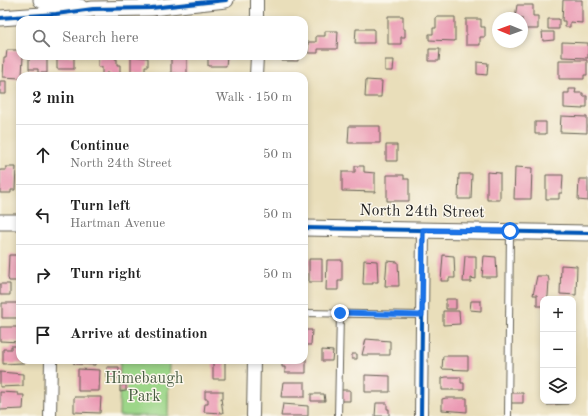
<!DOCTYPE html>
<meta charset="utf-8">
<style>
:root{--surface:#fff;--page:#f2f2f2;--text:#222;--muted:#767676;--line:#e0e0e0}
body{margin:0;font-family:"Old Standard TT",serif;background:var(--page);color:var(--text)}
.controls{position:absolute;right:12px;bottom:12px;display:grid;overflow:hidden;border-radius:8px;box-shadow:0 2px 6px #0003}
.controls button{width:36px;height:36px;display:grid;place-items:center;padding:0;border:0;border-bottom:1px solid var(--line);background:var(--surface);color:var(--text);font:20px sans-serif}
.compass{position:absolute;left:492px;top:12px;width:36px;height:36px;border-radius:50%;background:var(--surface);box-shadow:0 2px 6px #0003;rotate:271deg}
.stop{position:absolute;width:12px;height:12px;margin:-9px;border:3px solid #1a73e8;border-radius:50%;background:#fff}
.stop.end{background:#1a73e8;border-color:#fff;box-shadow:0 1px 4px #0008}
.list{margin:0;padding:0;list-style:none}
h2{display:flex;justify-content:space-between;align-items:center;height:52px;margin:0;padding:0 16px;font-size:17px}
h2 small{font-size:13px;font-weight:400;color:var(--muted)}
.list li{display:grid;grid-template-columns:26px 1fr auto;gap:12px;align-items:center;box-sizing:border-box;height:60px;padding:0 16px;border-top:1px solid var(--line)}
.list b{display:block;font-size:15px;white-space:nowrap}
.list p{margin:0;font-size:13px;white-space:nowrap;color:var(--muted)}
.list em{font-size:13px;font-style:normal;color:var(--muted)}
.icon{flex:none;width:22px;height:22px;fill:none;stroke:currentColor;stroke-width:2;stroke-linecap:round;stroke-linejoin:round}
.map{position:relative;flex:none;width:588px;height:416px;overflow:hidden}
.search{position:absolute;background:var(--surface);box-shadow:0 2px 6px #0003;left:16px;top:16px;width:292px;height:44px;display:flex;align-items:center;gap:10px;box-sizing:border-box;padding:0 14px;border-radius:12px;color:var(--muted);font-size:15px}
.panel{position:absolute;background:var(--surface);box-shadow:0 2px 6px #0003;left:16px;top:72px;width:292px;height:292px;border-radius:12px}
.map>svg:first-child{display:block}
.green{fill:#9dd689;stroke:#5c7952}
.building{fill:#eb9ab4}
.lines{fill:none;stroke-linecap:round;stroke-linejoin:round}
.service-casing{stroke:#646053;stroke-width:8}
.minor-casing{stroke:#646053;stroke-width:14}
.tertiary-casing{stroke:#646053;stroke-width:17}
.service{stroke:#fff;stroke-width:6}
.minor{stroke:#fff;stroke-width:12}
.tertiary{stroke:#fff;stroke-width:15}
.cycleway-casing{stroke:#fbf7ec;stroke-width:6}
.cycleway{stroke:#0057b8;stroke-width:4}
.route{stroke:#1a73e8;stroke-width:5}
.labels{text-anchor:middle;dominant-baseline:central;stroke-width:3;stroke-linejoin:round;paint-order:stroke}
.street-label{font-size:16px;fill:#1c1c1c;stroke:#fbf7ec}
.park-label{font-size:16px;fill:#495d42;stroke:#fbf7ec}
</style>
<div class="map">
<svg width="588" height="416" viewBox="0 0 588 416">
<rect width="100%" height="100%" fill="#fbf7ec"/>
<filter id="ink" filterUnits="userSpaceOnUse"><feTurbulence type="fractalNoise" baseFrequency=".025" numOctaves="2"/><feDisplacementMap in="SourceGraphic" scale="8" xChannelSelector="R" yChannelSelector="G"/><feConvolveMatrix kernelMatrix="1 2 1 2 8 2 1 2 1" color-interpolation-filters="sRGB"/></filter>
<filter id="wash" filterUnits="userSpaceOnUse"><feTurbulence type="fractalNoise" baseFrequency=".012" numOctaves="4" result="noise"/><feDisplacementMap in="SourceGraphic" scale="16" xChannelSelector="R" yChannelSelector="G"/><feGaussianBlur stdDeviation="0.9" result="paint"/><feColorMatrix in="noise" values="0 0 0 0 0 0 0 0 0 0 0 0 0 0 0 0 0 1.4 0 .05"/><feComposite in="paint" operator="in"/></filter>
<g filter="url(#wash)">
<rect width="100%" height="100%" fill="#e9deba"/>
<!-- green -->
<path class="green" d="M 120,360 L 169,360 L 168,416 L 119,416 Z"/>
<g id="blocks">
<!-- building -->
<path class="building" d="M 563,0 L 582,0 L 582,23 L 570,22 L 570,27 L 565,27 L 565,21 L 562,21 Z
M 517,5 L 533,5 L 533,16 L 538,16 L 538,29 L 522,29 L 522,18 L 515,18 Z
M 388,16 L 403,16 L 403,29 L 405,29 L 405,37 L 401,37 L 401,44 L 388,44 Z
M 436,17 L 455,17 L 455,41 L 429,40 L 429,34 L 433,34 L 433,28 L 436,28 Z
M 466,19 L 481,19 L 481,27 L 485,27 L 485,37 L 480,37 L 480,45 L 466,45 Z
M 548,19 L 559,19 L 559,29 L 548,29 Z
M 356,29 L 374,29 L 374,43 L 355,43 Z
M 325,31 L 338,31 L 337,49 L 318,49 L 318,53 L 308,53 L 308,42 L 316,42 L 316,36 L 325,36 Z
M 542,32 L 554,32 L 554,40 L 543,41 Z
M 562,42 L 588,43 L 588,58 L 562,57 Z
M 429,49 L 440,49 L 439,61 L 429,61 Z
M 7,50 L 20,50 L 20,56 L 23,56 L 22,76 L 20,76 L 20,78 L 3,77 L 4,58 L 6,58 Z
M 29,56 L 47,56 L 47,73 L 38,73 L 38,69 L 29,69 Z
M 57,56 L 74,56 L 74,69 L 57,69 Z
M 115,56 L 115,59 L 117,59 L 117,65 L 120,65 L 120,76 L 110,76 L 110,73 L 106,73 L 106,76 L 102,76 L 102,67 L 98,67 L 98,57 Z
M 131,56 L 148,58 L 148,66 L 145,66 L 145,73 L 131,73 Z
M 171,56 L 187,56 L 187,74 L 171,73 Z
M 208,56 L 227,56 L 226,66 L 208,66 Z
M 282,56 L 298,56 L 298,61 L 282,61 Z
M 385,60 L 394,60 L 393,71 L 385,71 Z
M 559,60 L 587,60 L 587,75 L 584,75 L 584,79 L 559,79 Z
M 477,62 L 488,63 L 487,75 L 477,74 Z
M 366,80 L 382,81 L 381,97 L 365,97 Z
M 0,81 L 6,81 L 6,94 L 0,94 Z
M 569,89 L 576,89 L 575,93 L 583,93 L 583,96 L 587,96 L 587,107 L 583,107 L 583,109 L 564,108 L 564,93 L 569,93 Z
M 561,116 L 587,117 L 587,133 L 560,132 Z
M 535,122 L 546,122 L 546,134 L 535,134 Z
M 349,126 L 380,126 L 380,143 L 348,143 Z
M 386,145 L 397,145 L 397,161 L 386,161 Z
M 355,166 L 364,166 L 364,172 L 375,173 L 375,192 L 342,191 L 342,172 L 355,172 Z
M 6,167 L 16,167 L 15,190 L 11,190 L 11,193 L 0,193 L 0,170 L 6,170 Z
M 515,167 L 532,168 L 531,199 L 514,199 Z
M 487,172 L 500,173 L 500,200 L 487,200 Z
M 459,174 L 472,174 L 471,199 L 458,199 Z
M 387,175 L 404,175 L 404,179 L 409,179 L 409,201 L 387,201 Z
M 546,175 L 563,175 L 562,193 L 559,193 L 559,199 L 546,199 Z
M 579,179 L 588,179 L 588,201 L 578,200 Z
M 9,255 L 20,255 L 19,281 L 9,281 L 8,278 Z
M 443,255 L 454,256 L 455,278 L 449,278 L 449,281 L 441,281 Z
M 465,256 L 476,256 L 476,279 L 471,278 L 471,282 L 463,282 Z
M 484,256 L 496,257 L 497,277 L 482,277 Z
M 309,259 L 322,259 L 322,282 L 309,282 Z
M 327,260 L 342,260 L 342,281 L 338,281 L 338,290 L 326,290 Z
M 364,260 L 377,261 L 378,282 L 373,282 L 373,284 L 363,284 Z
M 387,261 L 398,262 L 399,286 L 385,286 Z
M 561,265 L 577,266 L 576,295 L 560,294 Z
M 537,276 L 548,276 L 549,280 L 548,296 L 547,299 L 543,299 L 543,306 L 537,306 L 537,295 L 533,295 Z
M 0,284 L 10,284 L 10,295 L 0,295 Z
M 446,299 L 456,299 L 456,309 L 446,309 Z
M 471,301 L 481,301 L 481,311 L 470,310 Z
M 2,303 L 20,303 L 20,318 L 2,318 Z
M 443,311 L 459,311 L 460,324 L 443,325 Z
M 0,327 L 20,327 L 20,342 L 0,341 Z
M 304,330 L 312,330 L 311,345 L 304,345 Z
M 366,339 L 390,341 L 390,355 L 362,355 Z
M 11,346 L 20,346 L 20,360 L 24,360 L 24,363 L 3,364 L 3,349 L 11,349 Z
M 322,350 L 333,351 L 332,361 L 322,361 Z
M 352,354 L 357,354 L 357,359 L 352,359 Z
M 443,356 L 468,356 L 468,370 L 442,369 Z
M 304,358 L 306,358 L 306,373 L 285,373 L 285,367 L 282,367 L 282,360 L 304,360 Z
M 73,360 L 95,360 L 95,365 L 76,364 L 73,363 Z
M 213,360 L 225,360 L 225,379 L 213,379 Z
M 107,367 L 119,367 L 119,378 L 107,378 Z
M 78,369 L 100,370 L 99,391 L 78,391 Z
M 0,372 L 23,374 L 23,386 L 0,387 Z
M 365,375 L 390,376 L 390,392 L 365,392 Z
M 446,377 L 461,377 L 461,383 L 464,383 L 464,390 L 442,390 L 442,378 Z
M 283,382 L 305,382 L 305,397 L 281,397 Z
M 120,385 L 126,385 L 126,391 L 120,392 Z
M 339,390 L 350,390 L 350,401 L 339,401 Z
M 205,391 L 223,391 L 223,398 L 221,398 L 223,413 L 204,412 L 205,404 L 208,404 L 208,399 L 205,399 Z
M 0,392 L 18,393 L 18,395 L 24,395 L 23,409 L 0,410 Z
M 511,393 L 523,393 L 523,403 L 511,403 Z
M 311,394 L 324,394 L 325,401 L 311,401 Z
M 74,397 L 101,397 L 100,413 L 74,412 Z
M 446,398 L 467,398 L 467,412 L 442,410 L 442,399 Z
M 547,401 L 568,401 L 568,404 L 547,405 Z
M 376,403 L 387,403 L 387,409 L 389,409 L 389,416 L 375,416 Z
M 283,404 L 308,406 L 308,416 L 281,416 Z"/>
</g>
</g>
<g filter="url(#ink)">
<use href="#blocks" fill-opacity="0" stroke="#646053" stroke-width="1"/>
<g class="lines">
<!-- service casing -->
<g class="service-casing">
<path id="service" d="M 304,313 L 422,315
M 338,416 L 340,313
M 508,416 L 510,232"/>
</g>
<!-- minor casing -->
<g class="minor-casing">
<path id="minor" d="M 257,20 L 257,0
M 256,76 L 257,56
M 50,416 L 51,360
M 253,416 L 254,360
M 421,416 L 423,230"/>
</g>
<!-- tertiary casing -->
<g class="tertiary-casing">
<path id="tertiary" d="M 41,0 L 80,7
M 0,18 L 56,14 L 93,9 L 151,8 L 226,0
M 0,222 L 20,222
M 304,228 L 588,233"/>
</g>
<!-- service -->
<use href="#service" class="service"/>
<!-- minor -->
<use href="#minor" class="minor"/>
<!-- tertiary -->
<use href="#tertiary" class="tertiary"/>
<!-- cycleway casing -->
<g class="cycleway-casing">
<path id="cycleway" d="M 0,18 L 56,14 L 93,9 L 151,8 L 226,0
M 304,228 L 588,233
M 421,416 L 423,230"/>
</g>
<!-- cycleway -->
<use href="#cycleway" class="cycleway"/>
</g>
</g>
<g class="lines" filter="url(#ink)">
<!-- route -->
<path class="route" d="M 340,313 L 422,315 L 423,230 L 510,231"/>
</g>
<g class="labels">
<!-- street labels -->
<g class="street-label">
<text transform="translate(422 212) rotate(1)">North 24th Street</text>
</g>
<!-- park labels -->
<g class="park-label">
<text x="144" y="379">Himebaugh<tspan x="144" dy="18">Park</tspan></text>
</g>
</g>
</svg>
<div class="controls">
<button>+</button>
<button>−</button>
<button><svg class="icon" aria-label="layers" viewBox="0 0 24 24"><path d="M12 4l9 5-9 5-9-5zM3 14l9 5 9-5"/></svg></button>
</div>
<svg class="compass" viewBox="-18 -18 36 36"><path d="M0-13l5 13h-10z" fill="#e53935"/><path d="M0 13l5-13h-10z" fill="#767676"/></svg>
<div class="stop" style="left:510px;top:231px"></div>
<div class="stop end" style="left:340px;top:313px"></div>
<div class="search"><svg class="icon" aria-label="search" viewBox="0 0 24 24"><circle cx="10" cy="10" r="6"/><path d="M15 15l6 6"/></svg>Search here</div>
<section class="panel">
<h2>2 min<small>Walk · 150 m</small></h2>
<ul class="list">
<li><svg class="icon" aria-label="ahead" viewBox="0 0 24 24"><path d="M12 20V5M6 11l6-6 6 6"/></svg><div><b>Continue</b><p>North 24th Street</p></div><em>50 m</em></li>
<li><svg class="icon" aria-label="left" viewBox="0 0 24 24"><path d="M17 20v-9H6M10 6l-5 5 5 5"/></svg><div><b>Turn left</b><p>Hartman Avenue</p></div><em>50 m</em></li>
<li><svg class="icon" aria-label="right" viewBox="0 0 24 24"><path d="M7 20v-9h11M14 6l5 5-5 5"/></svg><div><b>Turn right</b></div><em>50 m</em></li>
<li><svg class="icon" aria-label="arrive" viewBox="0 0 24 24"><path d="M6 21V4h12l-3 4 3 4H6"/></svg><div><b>Arrive at destination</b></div></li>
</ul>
</section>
</div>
